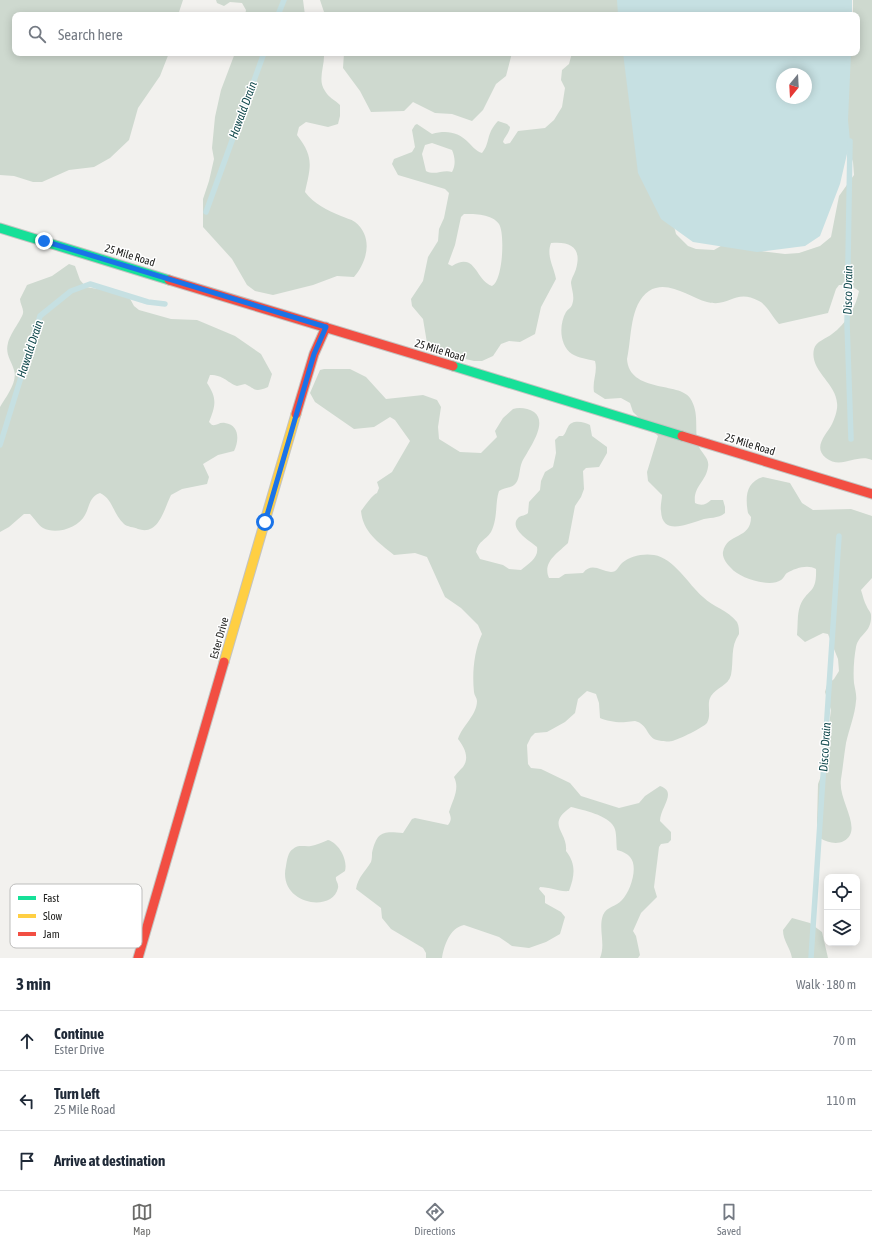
<!DOCTYPE html>
<meta charset="utf-8">
<style>
:root{--surface:#fff;--page:#f6f6f7;--text:#1f2937;--muted:#747a83;--line:#e0e1e3;--accent:#6b6b69}
body{margin:0;font-family:"Asap Condensed",sans-serif;background:var(--page);color:var(--text)}
.controls{position:absolute;right:12px;bottom:12px;display:grid;overflow:hidden;border-radius:8px;box-shadow:0 2px 10px #0003}
.controls button{width:36px;height:36px;display:grid;place-items:center;padding:0;border:0;border-bottom:1px solid var(--line);background:var(--surface);color:var(--text);font:20px sans-serif}
.compass{position:absolute;left:776px;top:68px;width:36px;height:36px;border-radius:50%;background:var(--surface);box-shadow:0 2px 10px #0003;rotate:198deg}
.stop{position:absolute;width:12px;height:12px;margin:-9px;border:3px solid #1a73e8;border-radius:50%;background:#fff}
.stop.end{background:#1a73e8;border-color:#fff;box-shadow:0 1px 4px #0008}
.list{margin:0;padding:0;list-style:none}
h2{display:flex;justify-content:space-between;align-items:center;height:52px;margin:0;padding:0 16px;font-size:17px}
h2 small{font-size:13px;font-weight:400;color:var(--muted)}
.list li{display:grid;grid-template-columns:26px 1fr auto;gap:12px;align-items:center;box-sizing:border-box;height:60px;padding:0 16px;border-top:1px solid var(--line)}
.list b{display:block;font-size:15px;white-space:nowrap}
.list p{margin:0;font-size:13px;white-space:nowrap;color:var(--muted)}
.list em{font-size:13px;font-style:normal;color:var(--muted)}
.icon{flex:none;width:22px;height:22px;fill:none;stroke:currentColor;stroke-width:2;stroke-linecap:round;stroke-linejoin:round}
.map{position:relative;flex:none;width:872px;height:958px;overflow:hidden}
.search{position:absolute;background:var(--surface);box-shadow:0 2px 10px #0003;left:12px;right:12px;top:12px;height:44px;display:flex;align-items:center;gap:10px;box-sizing:border-box;padding:0 14px;border-radius:8px;color:var(--muted);font-size:15px}
.sheet{height:232px;background:var(--surface)}
nav{display:flex;justify-content:space-around;align-items:center;box-sizing:border-box;height:56px;border-top:1px solid var(--line);background:var(--surface);font-size:11px;color:var(--muted)}
nav a{display:grid;justify-items:center;gap:2px}
nav .on{color:var(--accent)}
.map>svg:first-child{display:block}
.green{fill:#ced9cf;fill-rule:evenodd}
.water{fill:#c6e0e2;fill-rule:evenodd}
.lines{fill:none;stroke-linecap:round;stroke-linejoin:round}
.stream{stroke:#c6e0e2;stroke-width:5.5}
.fast-casing{stroke:#c3c3c0;stroke-width:11}
.slow-casing{stroke:#c3c3c0;stroke-width:11}
.jam-casing{stroke:#c3c3c0;stroke-width:11}
.fast{stroke:#16e098;stroke-width:9}
.slow{stroke:#ffcf43;stroke-width:9}
.jam{stroke:#f24e42;stroke-width:9}
.route{stroke:#1a73e8;stroke-width:5}
.labels{text-anchor:middle;dominant-baseline:central;stroke-width:3;stroke-linejoin:round;paint-order:stroke}
.street-label{font-size:11px;fill:#232321;stroke:#fff}
.water-label{font-size:12px;font-style:italic;fill:#11494d;stroke:#fff}
.key{fill:#fff;stroke:#bdbdbc;stroke-width:1}
.key-label{font-size:11px;fill:#232321}
</style>
<div class="map">
<svg width="872" height="958" viewBox="0 0 872 958">
<rect width="100%" height="100%" fill="#f2f1ee"/>
<!-- green -->
<path class="green" d="M 0,0 L 183,0 L 178,15 L 15,15 L 15,53 L 169,53 L 160,76 L 138,108 L 129,140 L 110,158 L 94,167 L 69,170 L 42,182 L 33,182 L 14,176 L 0,175 Z
M 216,0 L 303,0 L 305,15 L 245,15 L 246,10 L 242,3 L 230,2 L 224,6 L 217,3 Z
M 320,0 L 641,0 L 649,15 L 325,15 Z
M 853,0 L 872,0 L 872,460 C 857,453 841,470 826,458 C 812,447 827,434 832,424 C 835,418 838,409 837,403 C 836,383 809,370 814,349 C 816,341 826,339 832,334 C 846,324 856,307 859,291 C 853,286 847,285 839,285 L 836,289 L 828,313 L 779,324 C 773,318 767,305 759,301 C 735,288 730,308 707,302 C 690,298 668,279 649,291 C 629,305 632,338 627,359 C 629,393 680,382 690,398 C 700,413 694,429 698,445 C 701,453 710,458 708,467 C 706,482 693,486 695,503 C 701,506 706,505 711,500 L 723,500 L 725,507 L 725,513 C 718,519 709,517 701,520 C 687,524 662,536 661,511 C 660,506 662,500 662,495 L 648,481 L 647,472 L 658,436 L 633,412 L 630,403 L 621,398 L 605,399 L 594,392 C 592,381 598,372 595,361 C 588,359 578,358 572,354 C 559,345 559,324 566,312 C 568,309 571,308 572,305 C 575,297 572,291 571,283 C 571,279 575,273 576,269 C 582,248 571,241 551,243 C 546,256 554,267 556,279 L 541,307 L 535,334 L 520,342 L 509,341 L 501,344 L 493,356 L 482,361 L 474,361 L 436,352 L 432,345 L 427,343 L 423,319 L 412,306 L 411,299 L 423,281 L 428,257 L 438,241 L 439,229 L 444,218 L 449,193 L 445,189 L 398,175 L 392,164 L 394,159 L 412,152 L 415,147 L 412,130 L 415,125 L 417,124 L 432,134 C 447,130 458,132 469,143 C 473,147 476,151 482,153 C 491,142 485,135 498,121 L 507,124 L 510,127 C 509,134 504,137 503,142 L 505,144 L 510,143 L 518,131 L 545,128 L 554,120 L 562,107 L 565,88 L 561,80 L 562,70 L 569,64 L 572,53 L 664,53 L 672,218 L 676,234 L 688,246 L 696,249 L 714,250 L 726,243 L 761,251 L 785,254 L 799,253 L 820,246 L 831,237 L 839,196 L 854,175 L 853,162 L 847,146 L 849,53 L 857,53 L 857,15 L 853,15 ZM 432,143 L 452,150 C 455,157 456,165 452,172 C 443,169 435,176 426,171 L 422,154 L 425,145 ZM 464,214 C 475,214 492,214 499,224 C 505,233 503,281 492,286 C 475,280 476,251 452,266 L 448,264 L 455,245 L 461,217 Z
M 235,53 L 324,53 C 325,66 317,80 325,91 C 328,97 335,100 340,105 L 340,116 L 338,124 L 328,127 L 306,122 L 299,127 L 297,135 C 314,157 311,166 305,192 C 314,204 327,210 341,216 C 345,218 351,219 355,222 C 374,237 367,262 354,277 L 337,276 L 313,285 L 273,295 L 255,291 L 247,285 L 232,259 L 203,227 L 203,199 L 209,181 L 214,159 L 212,148 L 215,117 L 221,90 Z
M 344,53 L 512,53 L 506,76 L 496,84 L 483,110 L 472,121 L 452,114 L 435,113 L 413,102 L 404,111 L 371,112 L 360,91 L 343,68 Z
M 69,264 L 75,266 L 80,280 L 86,287 L 98,289 L 117,290 L 128,295 L 134,306 L 139,310 L 171,319 L 197,320 L 235,336 L 261,354 L 272,374 L 268,387 C 254,393 256,389 245,384 L 237,386 C 226,382 224,375 210,375 L 207,383 C 217,398 216,405 209,422 L 212,425 C 217,426 219,422 225,423 C 240,425 239,441 234,451 L 218,455 L 203,464 L 209,477 L 207,484 L 182,489 L 171,495 C 164,509 159,536 138,529 C 134,527 127,527 124,524 C 113,514 113,499 100,493 C 89,497 90,506 85,515 C 78,528 56,535 43,528 C 38,525 35,519 30,514 L 24,514 L 9,527 L 0,532 L 0,407 C 6,397 18,382 14,370 C 11,360 5,354 8,343 C 10,334 23,317 23,313 C 24,309 20,304 20,299 L 27,285 L 52,276 Z
M 324,369 L 350,369 L 366,377 L 386,399 L 423,395 L 437,400 L 441,407 L 438,427 L 439,439 L 460,452 L 481,453 L 497,437 L 495,431 L 503,418 L 513,409 C 519,407 528,408 534,412 C 549,423 528,450 522,462 C 519,469 520,478 516,483 C 511,489 505,487 499,491 C 495,502 498,519 491,532 C 485,541 479,540 476,552 L 480,559 L 503,565 L 509,569 L 521,570 C 529,563 539,558 537,547 C 530,541 507,528 519,517 C 522,515 525,516 528,513 L 529,502 L 540,490 L 541,481 L 545,472 L 553,467 L 556,453 L 555,440 L 559,436 L 563,436 C 566,433 566,430 568,427 C 572,419 584,422 590,425 L 592,436 L 607,447 L 607,453 L 599,467 L 586,468 L 583,471 L 584,489 L 581,497 L 575,506 L 568,543 C 558,553 542,562 549,578 L 559,578 L 565,574 L 583,573 C 592,562 600,571 611,572 C 617,572 618,567 622,563 C 629,556 644,553 654,555 C 674,558 688,584 703,597 C 713,607 728,610 737,622 C 739,626 739,630 739,634 C 730,647 734,660 731,675 C 728,686 717,687 711,696 C 706,704 712,714 707,723 C 704,727 678,740 672,741 C 669,742 660,741 657,740 C 647,738 648,724 635,721 C 632,721 629,722 626,722 C 618,723 607,721 600,718 L 599,703 L 596,694 L 587,691 L 578,699 L 575,713 L 565,722 L 547,732 L 535,733 L 531,737 L 527,745 L 528,764 L 531,768 L 541,769 L 570,783 L 581,796 L 619,808 L 639,803 L 645,796 L 660,786 C 678,792 660,807 660,821 L 671,832 L 671,840 L 668,843 L 661,844 L 659,847 L 654,887 L 657,897 L 641,913 L 633,931 L 636,936 L 640,955 L 638,958 L 600,958 C 606,944 598,929 603,915 C 607,906 616,907 622,900 C 630,892 639,867 630,857 C 628,854 621,851 617,850 C 616,844 617,832 614,827 C 608,815 583,810 571,807 C 545,825 568,831 566,851 C 576,864 575,875 569,891 C 559,892 550,887 540,887 L 539,889 L 545,896 L 545,903 L 561,912 L 565,917 L 560,934 L 546,942 L 529,948 L 512,946 L 499,937 L 464,925 C 450,928 444,945 442,958 L 426,958 L 426,953 L 423,948 L 391,929 L 382,918 L 381,908 L 356,889 C 358,877 365,872 371,862 C 372,859 372,855 372,853 C 377,831 383,831 403,833 L 412,819 L 415,818 L 448,825 C 452,820 451,817 449,812 C 453,799 460,789 454,777 C 457,773 460,770 463,767 C 470,757 464,747 458,739 C 462,726 477,715 477,701 C 477,698 474,695 474,692 C 472,673 474,651 482,634 L 478,625 L 461,608 L 445,597 L 427,557 L 415,553 L 394,555 C 378,542 363,532 361,511 C 365,506 372,495 377,493 L 379,488 L 377,482 L 392,472 L 410,441 L 395,420 L 390,417 L 374,427 L 354,429 L 315,402 L 310,393 L 320,370 Z
M 763,477 L 790,483 L 802,503 L 813,510 L 851,509 L 872,516 L 872,578 L 861,590 C 863,596 864,602 867,607 C 868,610 871,612 871,615 C 872,633 859,633 856,647 C 854,658 853,672 854,683 C 855,689 857,696 856,701 C 855,715 849,729 846,743 C 844,755 843,767 841,779 C 838,798 857,821 850,835 C 844,846 829,844 820,838 L 817,823 L 818,784 L 823,771 L 831,710 L 825,692 L 827,685 L 834,679 L 839,671 L 838,659 L 828,634 L 823,633 L 805,642 L 797,635 C 798,626 797,614 800,606 C 807,588 817,595 816,569 C 808,564 795,568 787,573 C 785,574 784,578 781,580 C 770,588 739,578 731,568 C 727,564 722,558 723,552 C 727,532 751,540 751,517 L 748,513 C 745,497 746,482 763,477 Z
M 328,840 C 339,843 348,860 345,871 L 336,877 C 335,881 339,883 338,888 C 332,914 277,904 286,866 C 287,860 288,852 293,849 C 298,844 305,847 311,846 C 316,845 323,842 328,840 Z
M 792,918 L 810,923 L 822,932 L 828,958 L 792,958 C 790,947 783,941 783,930 Z"/>
<!-- water -->
<path class="water" d="M 617,0 L 852,0 L 852,15 L 618,15 Z
M 623,53 L 851,53 L 848,120 L 850,141 L 840,184 L 820,236 L 805,246 L 757,252 L 693,242 L 661,219 L 638,173 ZM 782,74 L 806,74 L 806,98 L 782,98 Z"/>
<g class="lines">
<!-- stream -->
<path class="stream" d="M 278,15 L 284,0
M 850,141 L 847,323 L 851,439
M 206,212 L 264,53
M 0,445 L 40,316 L 71,291 L 90,284 L 148,302 L 165,304
M 811,958 L 839,536"/>
<!-- fast casing -->
<g class="fast-casing">
<path id="fast" d="M 0,228 L 169,280
M 453,366 L 682,436"/>
</g>
<!-- slow casing -->
<g class="slow-casing">
<path id="slow" d="M 224,662 L 296,414"/>
</g>
<!-- jam casing -->
<g class="jam-casing">
<path id="jam" d="M 169,280 L 453,366
M 296,414 L 314,354 L 326,327
M 682,436 L 872,494
M 138,958 L 224,662"/>
</g>
<!-- fast -->
<use href="#fast" class="fast"/>
<!-- slow -->
<use href="#slow" class="slow"/>
<!-- jam -->
<use href="#jam" class="jam"/>
</g>
<g class="lines">
<!-- route -->
<path class="route" d="M 44,241 L 326,327 L 314,354 L 265,522"/>
</g>
<g class="labels">
<!-- street labels -->
<g class="street-label">
<text transform="translate(130 255) rotate(17)">25 Mile Road</text>
<text transform="translate(440 350) rotate(17)">25 Mile Road</text>
<text transform="translate(750 444) rotate(17)">25 Mile Road</text>
<text transform="translate(219 638) rotate(-74)">Ester Drive</text>
</g>
<!-- water labels -->
<g class="water-label">
<text transform="translate(243 110) rotate(-70)">Hawald Drain</text>
<text transform="translate(848 290) rotate(-89)">Disco Drain</text>
<text transform="translate(30 349) rotate(-72)">Hawald Drain</text>
<text transform="translate(825 747) rotate(-86)">Disco Drain</text>
</g>
</g>
<!-- legend -->
<rect x="10" y="884" width="132" height="64" rx="6" class="key"/>
<rect x="18" y="896" width="18" height="4" fill="#16e098"/>
<rect x="18" y="914" width="18" height="4" fill="#ffcf43"/>
<rect x="18" y="932" width="18" height="4" fill="#f24e42"/>
<g class="key-label">
<text x="43" y="902">Fast</text>
<text x="43" y="920">Slow</text>
<text x="43" y="938">Jam</text>
</g>
</svg>
<div class="controls">
<button><svg class="icon" aria-label="locate" viewBox="0 0 24 24"><circle cx="12" cy="12" r="6"/><path d="M12 2v4M12 18v4M2 12h4M18 12h4"/></svg></button>
<button><svg class="icon" aria-label="layers" viewBox="0 0 24 24"><path d="M12 4l9 5-9 5-9-5zM3 14l9 5 9-5"/></svg></button>
</div>
<svg class="compass" viewBox="-18 -18 36 36"><path d="M0-13l5 13h-10z" fill="#e53935"/><path d="M0 13l5-13h-10z" fill="#747a83"/></svg>
<div class="stop" style="left:265px;top:522px"></div>
<div class="stop end" style="left:44px;top:241px"></div>
<div class="search"><svg class="icon" aria-label="search" viewBox="0 0 24 24"><circle cx="10" cy="10" r="6"/><path d="M15 15l6 6"/></svg>Search here</div>
</div>
<section class="sheet">
<h2>3 min<small>Walk · 180 m</small></h2>
<ul class="list">
<li><svg class="icon" aria-label="ahead" viewBox="0 0 24 24"><path d="M12 20V5M6 11l6-6 6 6"/></svg><div><b>Continue</b><p>Ester Drive</p></div><em>70 m</em></li>
<li><svg class="icon" aria-label="left" viewBox="0 0 24 24"><path d="M17 20v-9H6M10 6l-5 5 5 5"/></svg><div><b>Turn left</b><p>25 Mile Road</p></div><em>110 m</em></li>
<li><svg class="icon" aria-label="arrive" viewBox="0 0 24 24"><path d="M6 21V4h12l-3 4 3 4H6"/></svg><div><b>Arrive at destination</b></div></li>
</ul>
</section>
<nav>
<a class="on"><svg class="icon" aria-label="map" viewBox="0 0 24 24"><path d="M3 6l6-2 6 2 6-2v14l-6 2-6-2-6 2zM9 4v14M15 6v14"/></svg>Map</a>
<a><svg class="icon" aria-label="directions" viewBox="0 0 24 24"><path d="M12 3l9 9-9 9-9-9zM9 14v-3h6M13 9l2 2-2 2"/></svg>Directions</a>
<a><svg class="icon" aria-label="saved" viewBox="0 0 24 24"><path d="M7 4h10v16l-5-4-5 4z"/></svg>Saved</a>
</nav>
